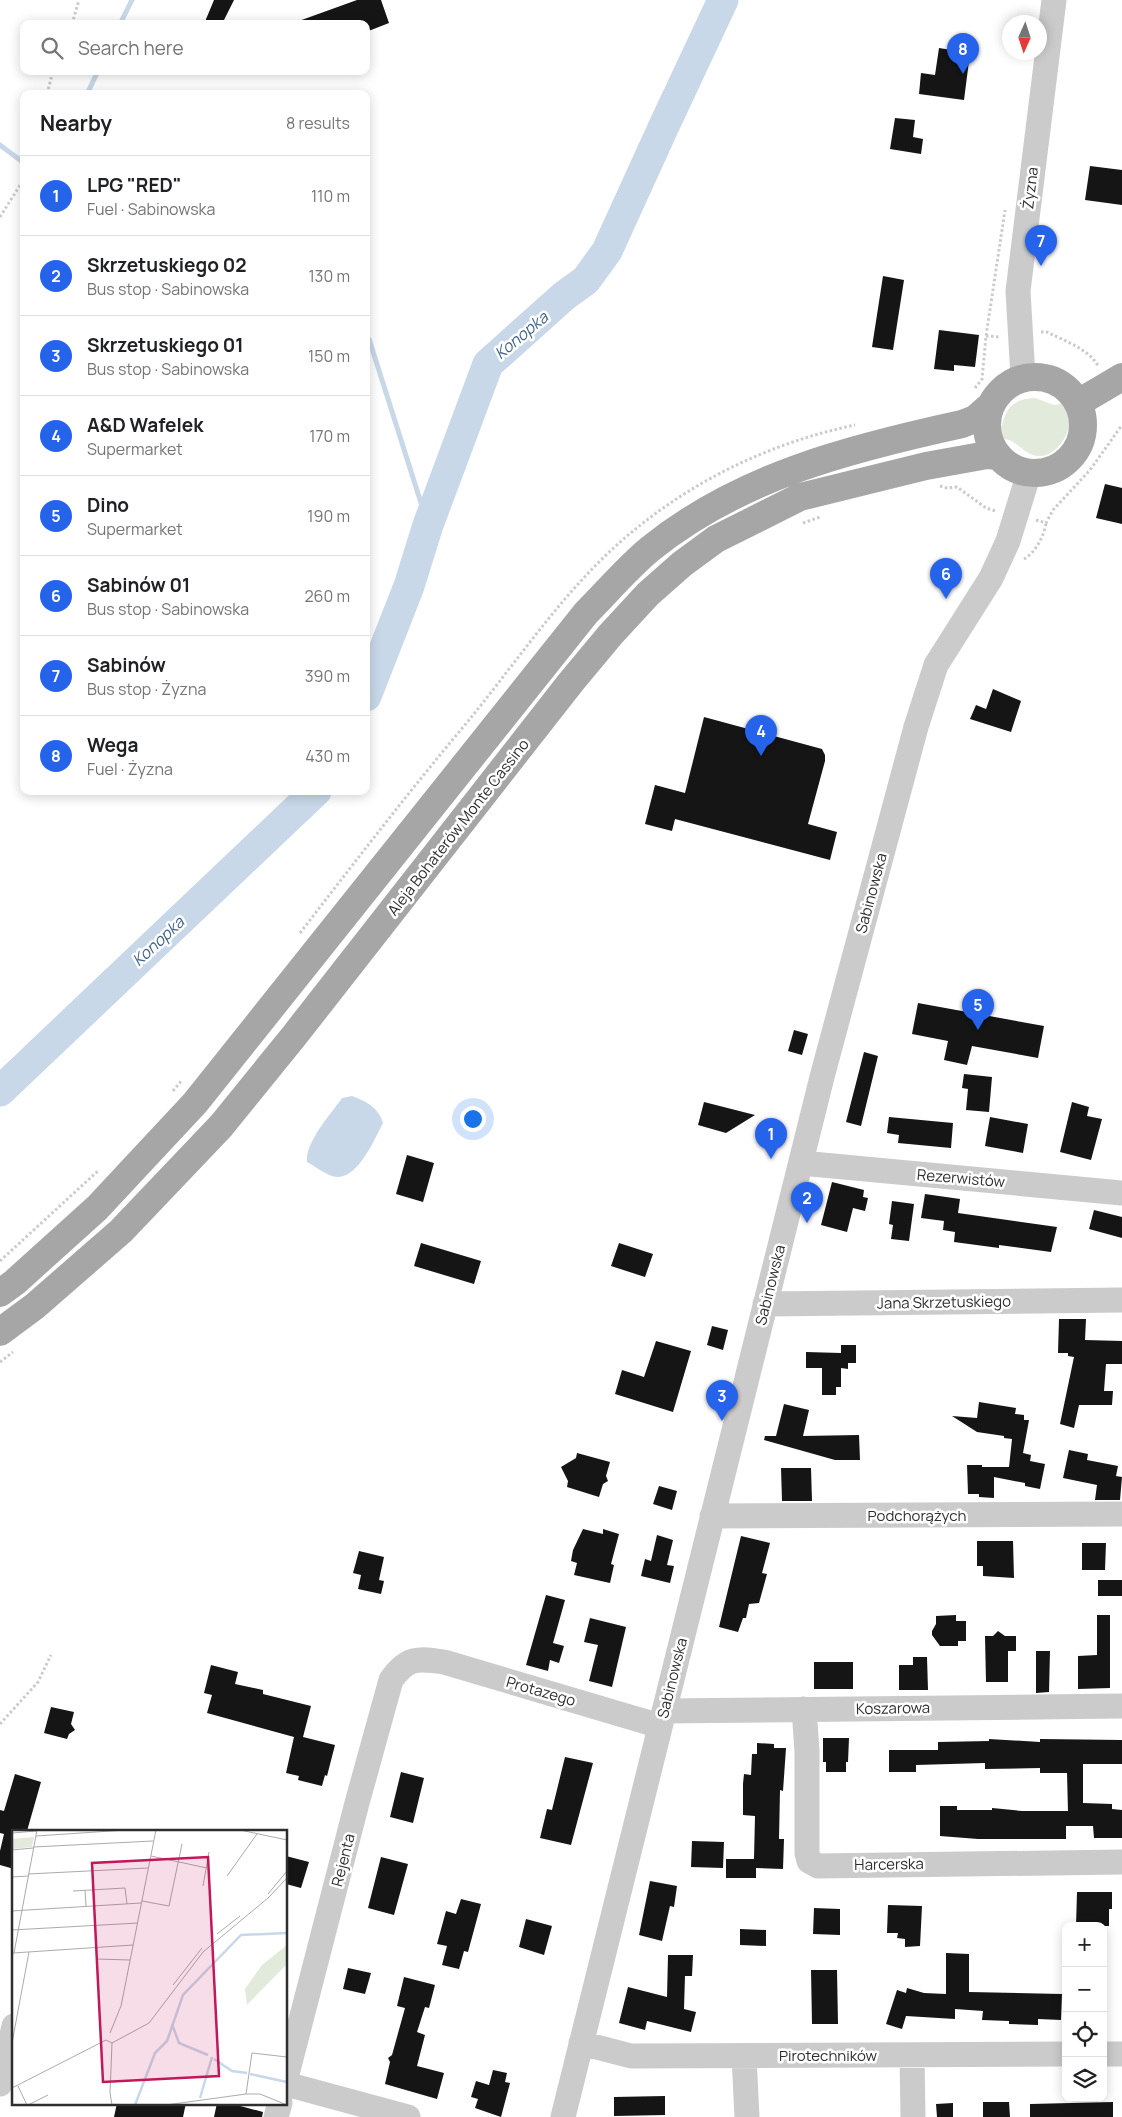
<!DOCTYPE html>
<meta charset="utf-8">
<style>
:root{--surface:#fff;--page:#f6f6f6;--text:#202124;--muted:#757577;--line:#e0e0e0;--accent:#2563eb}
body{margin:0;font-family:Manrope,sans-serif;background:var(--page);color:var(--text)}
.controls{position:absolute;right:15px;bottom:15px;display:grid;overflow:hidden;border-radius:10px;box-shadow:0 2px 12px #0003}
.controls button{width:45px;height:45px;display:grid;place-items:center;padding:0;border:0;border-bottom:1px solid var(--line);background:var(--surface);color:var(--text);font:25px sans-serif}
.compass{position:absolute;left:1002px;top:15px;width:45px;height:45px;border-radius:50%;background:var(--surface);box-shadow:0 2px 12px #0003;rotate:183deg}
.you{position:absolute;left:472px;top:1118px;width:18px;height:18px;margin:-12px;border:4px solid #fff;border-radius:50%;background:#1a73e8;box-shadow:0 0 0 8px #1a73e833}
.badge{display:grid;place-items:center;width:32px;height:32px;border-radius:50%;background:var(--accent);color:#fff;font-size:16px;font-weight:700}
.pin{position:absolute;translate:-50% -41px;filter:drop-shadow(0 1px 2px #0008)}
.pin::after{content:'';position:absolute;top:26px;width:18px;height:15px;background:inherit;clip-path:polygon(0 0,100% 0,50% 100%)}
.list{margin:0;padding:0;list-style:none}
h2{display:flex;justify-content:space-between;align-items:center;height:65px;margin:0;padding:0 20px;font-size:21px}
h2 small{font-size:16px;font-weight:400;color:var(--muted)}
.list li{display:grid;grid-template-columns:32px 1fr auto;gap:15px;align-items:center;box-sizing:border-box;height:80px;padding:0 20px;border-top:1px solid var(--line)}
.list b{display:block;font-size:19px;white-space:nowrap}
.list p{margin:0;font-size:16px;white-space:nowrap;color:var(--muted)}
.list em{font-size:16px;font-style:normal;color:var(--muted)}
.icon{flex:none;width:28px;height:28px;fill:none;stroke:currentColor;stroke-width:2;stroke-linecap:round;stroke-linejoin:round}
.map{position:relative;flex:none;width:1122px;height:2117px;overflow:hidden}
.search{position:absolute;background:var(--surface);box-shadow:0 2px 12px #0003;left:20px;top:20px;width:350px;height:55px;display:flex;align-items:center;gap:12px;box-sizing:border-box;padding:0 18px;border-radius:10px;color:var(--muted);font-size:19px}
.panel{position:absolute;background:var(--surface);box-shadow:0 2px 12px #0003;left:20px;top:90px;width:350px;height:705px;border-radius:10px}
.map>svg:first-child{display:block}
.green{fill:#e2eadc}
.water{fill:#c9d8e9}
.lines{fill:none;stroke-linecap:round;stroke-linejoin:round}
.stream{stroke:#c9d8e9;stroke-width:5}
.river{stroke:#c9d8e9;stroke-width:31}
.building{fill:#151515}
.path{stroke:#cbcbcb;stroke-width:3;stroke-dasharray:2.5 2.5;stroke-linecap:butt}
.minor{stroke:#cbcbcb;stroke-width:25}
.major{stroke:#a6a6a6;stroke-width:28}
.labels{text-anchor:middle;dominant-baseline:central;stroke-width:5;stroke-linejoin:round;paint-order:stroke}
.street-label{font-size:15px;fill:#2e2e2e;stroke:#fff}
.water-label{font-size:16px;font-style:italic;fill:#40648b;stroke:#fff}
.inset-river{fill:none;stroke:#c9d8e9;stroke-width:2.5}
.inset-road{fill:none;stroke:#ababab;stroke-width:1}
.view{fill:#c2185b;fill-opacity:0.15;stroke:#c2185b;stroke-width:2.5}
.inset-edge{fill:none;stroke:#2e2e2e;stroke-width:2.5}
</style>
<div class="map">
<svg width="1122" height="2117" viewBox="0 0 1122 2117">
<rect width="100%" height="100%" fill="#fff"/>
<!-- green -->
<path class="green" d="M 1035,398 L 1054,405 L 1065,403 C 1067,409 1069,416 1069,423 C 1069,437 1055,456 1040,456 C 1029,456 1023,449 1015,443 C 1011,440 1005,439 1000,438 C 1003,413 1008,399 1035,398 Z"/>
<!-- water -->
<path class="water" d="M 352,1096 C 366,1101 379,1108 383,1123 C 374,1140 356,1184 332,1176 C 323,1173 315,1166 307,1162 C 305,1142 331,1114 342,1098 Z"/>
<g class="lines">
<!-- stream -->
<path class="stream" d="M 120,24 L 132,0
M 87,94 L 98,71
M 0,145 L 24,163
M 366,338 L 369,339 L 428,525"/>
<!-- river -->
<path class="river" d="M 366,696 L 409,586 L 428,525 L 488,364 L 564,296 L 586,280 L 607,251 L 663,128 L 723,0
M 0,1091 L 316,791"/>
</g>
<!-- building -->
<path class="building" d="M 214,0 L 234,0 L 222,24 L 204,24 Z
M 357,0 L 381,0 L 389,23 L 366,32 L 366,24 L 297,24 L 296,22 Z
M 939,48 L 970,53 L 964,100 L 919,94 L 921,73 L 935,75 Z
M 895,118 L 915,120 L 913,137 L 923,139 L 921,154 L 890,149 Z
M 1090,166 L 1122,170 L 1122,205 L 1085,200 Z
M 883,276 L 904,280 L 893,350 L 872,347 Z
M 939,330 L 979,335 L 975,367 L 954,365 L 954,371 L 934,369 Z
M 1105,484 L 1122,488 L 1122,524 L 1096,518 Z
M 993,689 L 1021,701 L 1011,732 L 970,719 L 976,705 L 986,709 Z
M 704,717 L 822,749 L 825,755 L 825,761 L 808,824 L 837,832 L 830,860 L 675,819 L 672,831 L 645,824 L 655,785 L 685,793 Z
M 918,1003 L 1044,1026 L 1038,1058 L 972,1046 L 967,1065 L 944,1060 L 948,1041 L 912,1034 Z
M 794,1030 L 808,1034 L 802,1055 L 788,1051 Z
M 864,1052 L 878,1056 L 861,1126 L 846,1122 Z
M 964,1074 L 992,1077 L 989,1112 L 966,1110 L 968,1089 L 962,1088 Z
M 704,1102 L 755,1115 L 726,1133 L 698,1125 Z
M 1072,1102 L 1089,1107 L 1087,1116 L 1102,1119 L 1091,1160 L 1060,1152 Z
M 889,1117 L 953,1123 L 951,1148 L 898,1143 L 899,1135 L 887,1133 Z
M 990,1117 L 1028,1124 L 1023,1153 L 985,1146 Z
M 407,1155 L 434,1163 L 423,1202 L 396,1194 Z
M 832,1182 L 864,1190 L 863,1197 L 868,1198 L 865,1211 L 853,1208 L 847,1232 L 821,1225 Z
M 925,1194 L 960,1199 L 958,1213 L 1057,1227 L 1051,1252 L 999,1245 L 999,1248 L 954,1242 L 955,1232 L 943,1230 L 944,1221 L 921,1218 Z
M 892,1201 L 914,1204 L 909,1241 L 891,1239 L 893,1225 L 889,1224 Z
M 1094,1210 L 1122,1217 L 1122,1238 L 1089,1229 Z
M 421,1243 L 481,1261 L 474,1284 L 414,1266 Z
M 619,1243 L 653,1254 L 645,1277 L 611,1266 Z
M 1059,1319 L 1086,1319 L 1085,1340 L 1122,1341 L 1122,1364 L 1106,1364 L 1104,1391 L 1113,1391 L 1112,1405 L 1079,1405 L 1074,1428 L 1060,1424 L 1074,1357 L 1068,1356 L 1068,1353 L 1058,1353 Z
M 712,1326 L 728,1330 L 723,1350 L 707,1345 Z
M 656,1341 L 691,1351 L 673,1412 L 615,1394 L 622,1370 L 644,1377 Z
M 841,1345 L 856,1345 L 856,1363 L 848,1363 L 848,1369 L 841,1368 L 841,1387 L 836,1387 L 836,1395 L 822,1395 L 822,1368 L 806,1368 L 806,1352 L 841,1353 Z
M 979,1402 L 1016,1408 L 1015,1414 L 1024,1415 L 1024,1420 L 1029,1420 L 1023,1453 L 1031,1455 L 1030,1461 L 1045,1464 L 1040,1489 L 1025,1486 L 1025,1483 L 994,1477 L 994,1498 L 979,1497 L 979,1494 L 968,1494 L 967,1465 L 982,1465 L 982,1467 L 1009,1467 L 1012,1439 L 1004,1438 L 1004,1436 L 977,1432 L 952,1416 L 977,1418 Z
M 784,1404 L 809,1410 L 803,1436 L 859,1435 L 860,1460 L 835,1460 L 764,1440 L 765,1436 L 776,1436 Z
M 1069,1450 L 1088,1454 L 1087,1460 L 1118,1466 L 1116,1476 L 1122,1477 L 1120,1500 L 1095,1500 L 1097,1485 L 1063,1478 Z
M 577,1453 L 610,1462 L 606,1476 L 608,1481 L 603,1484 L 599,1497 L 567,1487 L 568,1481 L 561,1467 L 576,1458 Z
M 781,1468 L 811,1468 L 812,1501 L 782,1501 Z
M 659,1486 L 677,1491 L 672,1510 L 653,1504 Z
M 583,1529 L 603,1534 L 603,1529 L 619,1534 L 611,1564 L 614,1565 L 610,1583 L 574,1575 L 577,1563 L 571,1561 L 573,1550 Z
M 657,1535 L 673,1540 L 667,1565 L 674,1566 L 670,1583 L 641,1576 L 645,1559 L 651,1561 Z
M 741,1536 L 770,1543 L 762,1573 L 767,1574 L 759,1603 L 749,1604 L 746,1618 L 743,1618 L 738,1632 L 719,1627 Z
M 977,1541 L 1013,1541 L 1014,1578 L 983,1576 L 983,1566 L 977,1566 Z
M 1082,1543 L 1106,1543 L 1105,1570 L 1082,1570 Z
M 359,1551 L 384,1557 L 379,1580 L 384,1581 L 381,1594 L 358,1589 L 361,1575 L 353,1573 Z
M 1098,1580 L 1122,1580 L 1122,1596 L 1098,1596 Z
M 546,1595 L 565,1600 L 553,1643 L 564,1646 L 559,1663 L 550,1660 L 548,1671 L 526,1665 Z
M 956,1615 L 956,1621 L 966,1621 L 966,1641 L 958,1641 L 958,1646 L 940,1646 L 932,1635 L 932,1631 L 936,1624 L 936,1616 Z
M 1097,1615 L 1110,1615 L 1110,1688 L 1078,1689 L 1078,1656 L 1097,1655 Z
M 590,1618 L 626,1627 L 612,1687 L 589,1681 L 598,1645 L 584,1642 Z
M 998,1631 L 1005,1636 L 1016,1636 L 1016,1651 L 1008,1651 L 1008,1682 L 986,1682 L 985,1636 L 993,1636 Z
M 1036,1651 L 1050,1651 L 1049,1692 L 1036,1693 Z
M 913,1657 L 927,1657 L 928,1690 L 899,1690 L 899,1665 L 913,1665 Z
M 814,1662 L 853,1662 L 853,1689 L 814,1689 Z
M 211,1665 L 238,1672 L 235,1684 L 263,1690 L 263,1694 L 311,1706 L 303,1737 L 335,1745 L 327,1776 L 325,1775 L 322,1786 L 298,1780 L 299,1776 L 286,1773 L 294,1737 L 207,1713 L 212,1695 L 204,1693 Z
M 51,1707 L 74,1712 L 71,1724 L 75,1730 L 69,1734 L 67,1739 L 44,1733 Z
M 823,1738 L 849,1738 L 848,1762 L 846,1762 L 846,1772 L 826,1772 L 826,1762 L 823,1762 Z
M 989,1739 L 1040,1742 L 1040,1739 L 1122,1740 L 1122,1764 L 1083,1764 L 1083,1803 L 1112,1804 L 1112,1809 L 1122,1810 L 1122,1838 L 1094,1838 L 1093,1826 L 1066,1826 L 1066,1839 L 978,1839 L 940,1836 L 940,1806 L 957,1806 L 957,1810 L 992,1810 L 992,1808 L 1022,1811 L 1068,1811 L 1067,1773 L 1040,1773 L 1040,1768 L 985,1769 L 985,1763 L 916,1765 L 916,1772 L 889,1772 L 889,1750 L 938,1750 L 938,1742 L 989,1741 Z
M 757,1743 L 774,1744 L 774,1748 L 786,1748 L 783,1791 L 780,1790 L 779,1839 L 784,1839 L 783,1869 L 756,1868 L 756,1878 L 726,1878 L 726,1859 L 754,1859 L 755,1816 L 743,1815 L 743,1784 L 744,1774 L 751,1775 L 752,1754 L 757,1754 Z
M 565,1757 L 593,1763 L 571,1845 L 540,1838 L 547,1809 L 552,1810 Z
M 401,1772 L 424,1778 L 413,1823 L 390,1817 Z
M 15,1774 L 41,1782 L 27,1831 L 14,1831 L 14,1869 L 0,1865 L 0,1851 L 4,1834 L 0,1833 L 0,1810 L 4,1811 Z
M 692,1841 L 724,1842 L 723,1868 L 691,1867 Z
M 286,1856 L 309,1862 L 301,1888 L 286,1884 Z
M 381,1857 L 408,1864 L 394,1915 L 368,1908 Z
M 650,1881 L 677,1886 L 674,1907 L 670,1906 L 662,1941 L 639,1935 Z
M 1077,1892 L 1112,1892 L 1112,1909 L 1109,1909 L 1109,1926 L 1076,1926 Z
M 461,1899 L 481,1904 L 468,1952 L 464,1951 L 459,1969 L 442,1965 L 447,1946 L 437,1944 L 446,1911 L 456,1914 Z
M 888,1905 L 922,1906 L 920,1946 L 905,1947 L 905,1939 L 897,1938 L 898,1933 L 887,1933 Z
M 814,1908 L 840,1909 L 840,1935 L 813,1934 Z
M 526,1919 L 552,1926 L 544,1955 L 519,1947 Z
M 740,1929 L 766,1930 L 766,1946 L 740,1945 Z
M 946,1953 L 969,1954 L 969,1992 L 1062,1994 L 1061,2020 L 1038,2019 L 1038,2025 L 1009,2024 L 1009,2021 L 982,2020 L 983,2011 L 955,2009 L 955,2019 L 906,2016 L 902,2029 L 886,2024 L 897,1990 L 906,1993 L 907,1988 L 924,1993 L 946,1994 Z
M 668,1955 L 693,1955 L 692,1976 L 685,1976 L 684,2009 L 696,2012 L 691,2032 L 647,2021 L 645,2030 L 619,2023 L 628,1987 L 667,1997 Z
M 348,1968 L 371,1973 L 365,1994 L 343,1989 Z
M 811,1970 L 837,1970 L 838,2024 L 812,2024 Z
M 404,1977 L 435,1985 L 429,2008 L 425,2007 L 417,2032 L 425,2035 L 417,2066 L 444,2073 L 437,2099 L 385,2084 L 390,2062 L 388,2058 L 392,2055 L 405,2008 L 397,2006 Z
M 493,2070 L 507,2073 L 505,2082 L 510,2083 L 501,2117 L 475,2108 L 478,2099 L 471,2097 L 476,2081 L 489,2085 Z
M 665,2096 L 665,2115 L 614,2116 L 614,2097 Z
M 983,2102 L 1009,2102 L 1010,2117 L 983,2117 Z
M 1113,2102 L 1113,2117 L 1030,2117 L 1030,2104 Z
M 117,2103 L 186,2103 L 183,2117 L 114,2117 Z
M 217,2103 L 229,2103 L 263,2112 L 262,2117 L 214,2117 Z
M 953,2103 L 953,2117 L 937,2117 L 936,2104 Z"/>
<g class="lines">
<!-- path -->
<path class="path" d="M 72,24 L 79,0
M 47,94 L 53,71
M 0,217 L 24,179
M 1041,332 L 1047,332 C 1064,341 1088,348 1098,366
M 986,336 L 1000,337
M 975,388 L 982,379 L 986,336 L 1005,210
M 940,486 L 947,488 L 957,487 L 986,508 L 996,511
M 1036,520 L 1046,523 L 1053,510 L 1090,470 L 1122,425
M 803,523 L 820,517
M 1024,559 C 1036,552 1044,536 1046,523
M 300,933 C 354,863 407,794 464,726 C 509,672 549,612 599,562 C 669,492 759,445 855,425
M 173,1091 L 182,1080
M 0,1261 L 99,1170
M 0,1362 L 13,1352
M 0,1724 L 38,1682 L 51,1655"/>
<!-- minor -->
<path class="minor" d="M 1023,377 L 1018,291 L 1054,0
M 801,1163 L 1122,1193
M 765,1304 L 1122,1300
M 712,1516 L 1122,1514
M 804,1709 L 807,1751 L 807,1853 L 809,1861 L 818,1866 L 1122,1862
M 664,1711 L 1122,1706
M 581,2043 L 631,2056 L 1066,2054
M 1103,2054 L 1122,2054
M 912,2055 L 913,2117
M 744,2056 L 747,2117
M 286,2078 L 357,1803 L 391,1680 C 407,1657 418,1658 444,1662 L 660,1726
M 0,2084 L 14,2026
M 286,2084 L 408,2117
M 276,2117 L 280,2103
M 563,2117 L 822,1077 L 916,727 L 936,665 L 991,578 L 1008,541 L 1029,473"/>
<!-- major -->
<path class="major" d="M987 425a48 48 0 1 1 96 0a48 48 0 1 1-96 0Z
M 1078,403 L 1122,377
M 0,1293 L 15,1282 L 97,1208 L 195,1103 L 586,613 C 607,592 627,568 650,549 C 740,476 852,448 962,424 L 975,419 L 990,406
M 0,1332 L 35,1306 L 121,1231 L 221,1126 L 294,1036 L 571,682 L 611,634 L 648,594 L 682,564 L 716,539 L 800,497 L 926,466 L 987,455 L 998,456"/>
</g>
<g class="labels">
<!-- street labels -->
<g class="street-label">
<text transform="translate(1030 188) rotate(-83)">Żyzna</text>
<text transform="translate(458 827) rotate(-52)">Aleja Bohaterów Monte Cassino</text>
<text transform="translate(871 893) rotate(-75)">Sabinowska</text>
<text transform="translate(961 1178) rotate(5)">Rezerwistów</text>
<text transform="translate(770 1285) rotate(-76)">Sabinowska</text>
<text transform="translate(944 1302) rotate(-1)">Jana Skrzetuskiego</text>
<text x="917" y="1515">Podchorążych</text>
<text transform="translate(672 1678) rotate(-76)">Sabinowska</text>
<text transform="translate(541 1691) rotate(16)">Protazego</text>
<text transform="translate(893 1708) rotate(-1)">Koszarowa</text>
<text transform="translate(343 1860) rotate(-76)">Rejenta</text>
<text transform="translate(889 1864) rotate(-1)">Harcerska</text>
<text x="828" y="2055">Pirotechników</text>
</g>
<!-- water labels -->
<g class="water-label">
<text transform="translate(521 335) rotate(-40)">Konopka</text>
<text transform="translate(158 941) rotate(-43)">Konopka</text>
</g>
</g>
<!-- overview -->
<g transform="translate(12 1830)">
<rect width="275" height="275" fill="#fff"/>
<path d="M 22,7 L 20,17 L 0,19 L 0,9 ZM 275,115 L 275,134 L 235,175 L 233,159 L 250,135 Z" fill="#e2eadc"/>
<path class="inset-river" d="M 160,194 L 167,213 L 196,225M 202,229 L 220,241 L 235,243M 238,244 L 275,252M 188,268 L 200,227M 123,275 L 143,223 L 155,211 L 171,165 L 229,105 L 275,103"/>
<path class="inset-road" d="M 228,0 L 275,10M 0,3 L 24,1M 24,6 L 114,0M 21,17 L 141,11M 0,20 L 21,18M 139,26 L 195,38M 16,44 L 136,38M 215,46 L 245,4M 0,47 L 16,46M 191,56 L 197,22M 73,60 L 74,76M 61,61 L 113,58 L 115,74M 256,64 L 275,41M 130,71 L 157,76 L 170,14M 0,81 L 129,73M 0,100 L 126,93M 205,104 L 228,86M 1,123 L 121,115M 2,123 L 25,0M 84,129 L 118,130M 161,155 L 190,118M 98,203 L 109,176 L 144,0M 94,210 L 100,213 L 137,193 L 191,122 L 256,68 L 275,48M 0,213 L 17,122M 100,213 L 98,263 L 100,275M 6,256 L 15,275M 0,258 L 94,210M 234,264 L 240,223 L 275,227M 16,275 L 36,265M 154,275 L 234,264 L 248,264 L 275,275"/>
<path class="view" d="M 196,27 L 207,246 L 91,252 L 80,33 Z"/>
<rect width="275" height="275" class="inset-edge"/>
</g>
</svg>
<div class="controls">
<button>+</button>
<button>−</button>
<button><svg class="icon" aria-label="locate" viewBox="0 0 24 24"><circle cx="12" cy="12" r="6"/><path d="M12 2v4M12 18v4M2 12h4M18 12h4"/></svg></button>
<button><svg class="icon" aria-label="layers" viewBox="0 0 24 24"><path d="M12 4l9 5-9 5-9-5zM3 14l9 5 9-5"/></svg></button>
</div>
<svg class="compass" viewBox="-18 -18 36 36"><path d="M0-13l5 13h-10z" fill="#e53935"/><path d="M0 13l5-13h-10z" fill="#757577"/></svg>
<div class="you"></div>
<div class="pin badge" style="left:771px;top:1159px">1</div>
<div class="pin badge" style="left:807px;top:1223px">2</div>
<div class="pin badge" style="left:722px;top:1421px">3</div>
<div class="pin badge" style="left:761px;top:756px">4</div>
<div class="pin badge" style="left:978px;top:1030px">5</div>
<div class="pin badge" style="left:946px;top:599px">6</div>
<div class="pin badge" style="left:1041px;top:266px">7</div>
<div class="pin badge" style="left:963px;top:74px">8</div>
<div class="search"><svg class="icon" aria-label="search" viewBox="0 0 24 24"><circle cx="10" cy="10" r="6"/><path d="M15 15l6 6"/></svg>Search here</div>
<section class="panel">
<h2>Nearby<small>8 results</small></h2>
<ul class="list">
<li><span class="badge">1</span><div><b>LPG &quot;RED&quot;</b><p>Fuel · Sabinowska</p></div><em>110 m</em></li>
<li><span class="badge">2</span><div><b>Skrzetuskiego 02</b><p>Bus stop · Sabinowska</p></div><em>130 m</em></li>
<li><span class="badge">3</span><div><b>Skrzetuskiego 01</b><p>Bus stop · Sabinowska</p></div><em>150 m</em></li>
<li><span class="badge">4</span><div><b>A&amp;D Wafelek</b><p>Supermarket</p></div><em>170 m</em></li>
<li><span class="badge">5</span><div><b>Dino</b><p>Supermarket</p></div><em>190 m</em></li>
<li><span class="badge">6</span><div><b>Sabinów 01</b><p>Bus stop · Sabinowska</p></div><em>260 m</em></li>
<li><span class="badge">7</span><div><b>Sabinów</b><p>Bus stop · Żyzna</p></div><em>390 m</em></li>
<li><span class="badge">8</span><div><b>Wega</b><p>Fuel · Żyzna</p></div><em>430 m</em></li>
</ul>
</section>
</div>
